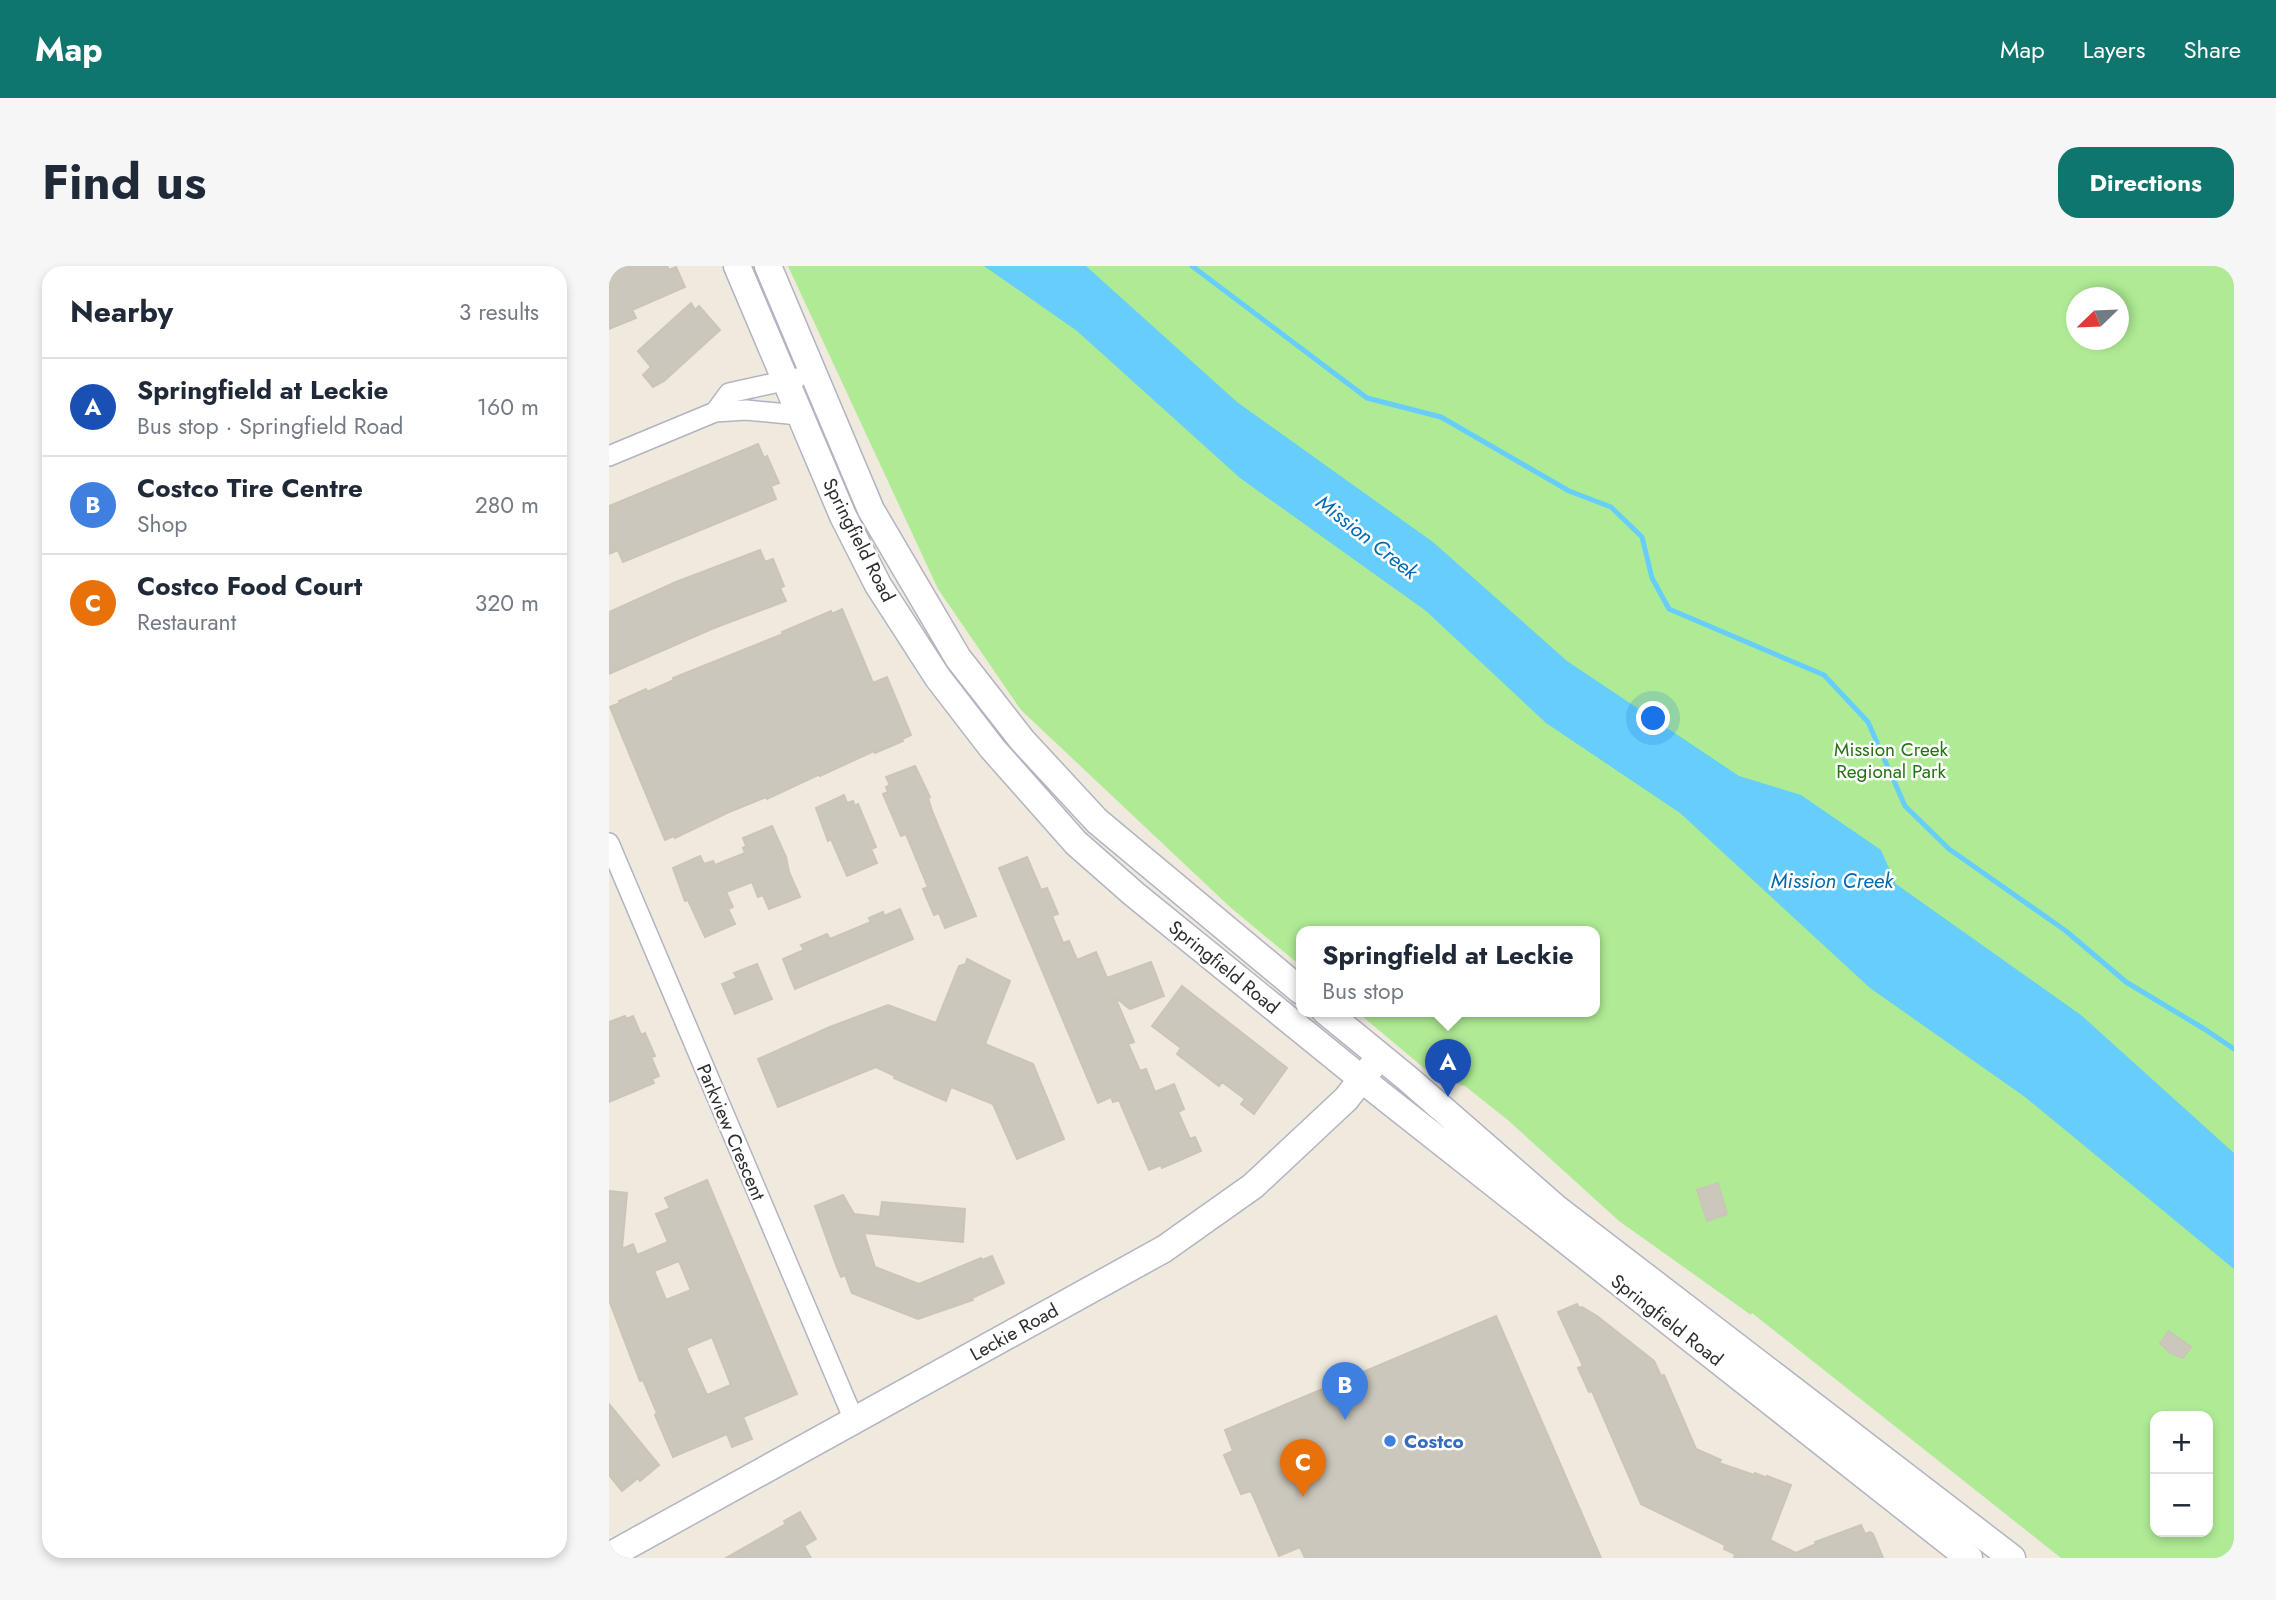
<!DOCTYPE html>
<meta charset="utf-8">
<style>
:root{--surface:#fff;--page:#f6f6f7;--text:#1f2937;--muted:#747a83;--line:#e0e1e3;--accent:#0f766e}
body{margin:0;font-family:Jost,sans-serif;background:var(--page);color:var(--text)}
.controls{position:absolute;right:21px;bottom:21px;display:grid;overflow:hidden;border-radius:14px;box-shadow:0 4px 10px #0003}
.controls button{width:63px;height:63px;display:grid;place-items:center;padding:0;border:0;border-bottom:2px solid var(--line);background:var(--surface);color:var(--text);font:35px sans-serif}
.compass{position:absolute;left:1457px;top:21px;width:63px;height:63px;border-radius:50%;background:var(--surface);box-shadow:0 4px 10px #0003;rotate:247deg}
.you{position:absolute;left:1045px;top:453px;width:24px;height:24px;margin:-18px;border:5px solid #fff;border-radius:50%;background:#1a73e8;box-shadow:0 0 0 10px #1a73e833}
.badge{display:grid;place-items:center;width:46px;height:46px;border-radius:50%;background:var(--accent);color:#fff;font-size:23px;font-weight:700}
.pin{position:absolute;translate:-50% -58px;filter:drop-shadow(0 2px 4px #0008)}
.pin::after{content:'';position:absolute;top:37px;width:24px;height:21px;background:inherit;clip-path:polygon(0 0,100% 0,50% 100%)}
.popup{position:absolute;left:687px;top:660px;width:304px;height:91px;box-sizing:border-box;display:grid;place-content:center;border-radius:14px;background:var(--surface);filter:drop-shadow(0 2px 5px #0005);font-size:23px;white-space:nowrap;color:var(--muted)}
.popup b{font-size:26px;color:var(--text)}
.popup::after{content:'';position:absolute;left:50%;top:100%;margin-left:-14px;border:14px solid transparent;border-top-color:var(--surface)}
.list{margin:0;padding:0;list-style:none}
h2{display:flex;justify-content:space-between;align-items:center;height:91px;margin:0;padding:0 28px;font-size:30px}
h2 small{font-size:23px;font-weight:400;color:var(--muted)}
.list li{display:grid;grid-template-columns:46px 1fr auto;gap:21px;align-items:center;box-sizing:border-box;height:98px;padding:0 28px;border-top:2px solid var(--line)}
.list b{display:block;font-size:26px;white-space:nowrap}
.list p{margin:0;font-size:23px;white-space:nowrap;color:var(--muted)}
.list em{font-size:23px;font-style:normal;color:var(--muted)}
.map{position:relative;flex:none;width:1625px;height:1292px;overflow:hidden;border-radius:21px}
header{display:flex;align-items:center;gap:42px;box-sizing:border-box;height:98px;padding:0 35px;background:var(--accent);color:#fff}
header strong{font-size:33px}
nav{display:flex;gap:38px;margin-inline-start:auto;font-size:24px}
.intro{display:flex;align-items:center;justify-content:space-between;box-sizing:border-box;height:168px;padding:0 42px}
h1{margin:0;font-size:49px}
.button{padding:18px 32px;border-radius:21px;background:var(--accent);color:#fff;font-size:24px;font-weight:700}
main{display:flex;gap:42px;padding:0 42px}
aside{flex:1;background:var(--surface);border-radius:21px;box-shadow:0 4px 10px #0003}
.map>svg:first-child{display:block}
.green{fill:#afeb95;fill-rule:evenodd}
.water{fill:#67cdfb}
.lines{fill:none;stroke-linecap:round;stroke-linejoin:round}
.stream{stroke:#67cdfb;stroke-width:5}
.building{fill:#cbc7bc;stroke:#ccc5b7;stroke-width:2;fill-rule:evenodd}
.minor-casing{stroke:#b2b4c2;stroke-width:22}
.secondary-casing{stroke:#b2b4c2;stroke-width:29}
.minor{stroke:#fff;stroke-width:19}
.secondary{stroke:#fff;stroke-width:26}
.shop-dot{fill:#3f7fe0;stroke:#fff;stroke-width:2.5}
.labels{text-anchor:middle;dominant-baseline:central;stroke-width:5;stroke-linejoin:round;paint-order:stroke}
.street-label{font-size:19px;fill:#2d2d2d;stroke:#fff}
.park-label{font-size:19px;fill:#237313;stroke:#fff}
.shop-label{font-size:19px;font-weight:bold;fill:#366cbe;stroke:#fff;text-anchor:start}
.water-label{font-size:21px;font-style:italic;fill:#006aae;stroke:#fff}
</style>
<header>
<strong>Map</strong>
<nav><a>Map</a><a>Layers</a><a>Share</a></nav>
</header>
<div class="intro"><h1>Find us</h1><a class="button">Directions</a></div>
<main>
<aside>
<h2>Nearby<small>3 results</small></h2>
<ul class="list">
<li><span class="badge" style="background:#1a4fb4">A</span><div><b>Springfield at Leckie</b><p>Bus stop · Springfield Road</p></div><em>160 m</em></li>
<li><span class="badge" style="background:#3f7fe0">B</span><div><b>Costco Tire Centre</b><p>Shop</p></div><em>280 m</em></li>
<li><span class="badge" style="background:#e8710a">C</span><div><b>Costco Food Court</b><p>Restaurant</p></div><em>320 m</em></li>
</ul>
</aside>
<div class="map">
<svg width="1625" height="1292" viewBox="0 0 1625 1292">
<rect width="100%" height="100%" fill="#efe9de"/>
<!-- green -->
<path class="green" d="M 179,0 L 1625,0 L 1625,1292 L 1452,1292 L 1143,1047 L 1142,1049 L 1010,955 L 900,855 L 856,820 L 827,812 L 747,745 L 986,745 L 986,665 L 692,665 L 692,700 L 621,641 L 412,444 L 329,323 ZM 1468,32 L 1510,32 L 1510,74 L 1468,74 ZM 1546,1150 L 1599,1150 L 1599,1266 L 1546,1266 Z"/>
<!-- water -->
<path class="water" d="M 375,0 L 477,0 L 628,136 L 824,276 L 958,395 L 1130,510 L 1192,529 L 1272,584 L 1287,618 L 1472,749 L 1625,887 L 1625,1003 L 1416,831 L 1261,722 L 1071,547 L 937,457 L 817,345 L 631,212 L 468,65 Z"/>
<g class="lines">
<!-- stream -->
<path class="stream" d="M 583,0 L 758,132 L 832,151 L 960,225 L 1002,241 L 1033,271 L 1043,312 L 1060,343 L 1215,409 L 1259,456 L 1296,540 L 1340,583 L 1457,665 L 1517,716 L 1597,764 L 1625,783"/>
</g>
<!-- building -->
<path class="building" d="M 0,0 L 58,0 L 60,4 L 67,1 L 76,21 L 23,44 L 27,52 L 0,63 Z
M 82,37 L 86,44 L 90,40 L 111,64 L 55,115 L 44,121 L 34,109 L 42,101 L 29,85 Z
M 149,178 L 155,192 L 158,190 L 170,217 L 162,220 L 167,233 L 14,296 L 9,284 L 0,288 L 0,240 Z
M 151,284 L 156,296 L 164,293 L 175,320 L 171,322 L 177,335 L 105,362 L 0,408 L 0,346 L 67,316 Z
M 233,343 L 264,417 L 278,411 L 302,469 L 293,473 L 294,475 L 266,487 L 265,485 L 211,510 L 211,508 L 158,533 L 157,531 L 120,546 L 66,572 L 65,570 L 56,574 L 1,441 L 11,437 L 10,435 L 37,423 L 38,426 L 65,414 L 64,412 L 174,368 L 173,366 L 222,345 L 223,348 Z
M 306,500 L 321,531 L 319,532 L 323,545 L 367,650 L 336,662 L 330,647 L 325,649 L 314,623 L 319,621 L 297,568 L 292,570 L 274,528 L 279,526 L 277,521 L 281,519 L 277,511 Z
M 235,529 L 238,537 L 244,535 L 246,540 L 249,538 L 267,581 L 262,583 L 268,597 L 238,610 L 222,573 L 219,575 L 207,542 Z
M 163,560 L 177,591 L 180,606 L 191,631 L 160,643 L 154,629 L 149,631 L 143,616 L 117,626 L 124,641 L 119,643 L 126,658 L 96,671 L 79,634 L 76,635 L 64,602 L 91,590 L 95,598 L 104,595 L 106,599 L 136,587 L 134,582 L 137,580 L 134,572 Z
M 418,591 L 432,624 L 438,622 L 449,648 L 443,650 L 454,677 L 460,675 L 468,694 L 487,686 L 498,712 L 542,696 L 555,730 L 521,743 L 506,731 L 525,776 L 519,778 L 531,805 L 537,803 L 546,826 L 565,818 L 575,843 L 569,846 L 581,873 L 586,871 L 592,885 L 553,902 L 552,899 L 540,904 L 510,834 L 504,836 L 502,831 L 489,837 L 390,602 Z
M 291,643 L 304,673 L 186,723 L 174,693 L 195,684 L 192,679 L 218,668 L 221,673 L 262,656 L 260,652 L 274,646 L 275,650 Z
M 358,693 L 401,715 L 376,778 L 424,798 L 455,873 L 408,893 L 384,838 L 342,821 L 337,835 L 285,812 L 286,810 L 267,801 L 169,841 L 149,793 L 221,761 L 279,739 L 327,757 L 350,700 L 357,698 Z
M 148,698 L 163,733 L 126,748 L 113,718 L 128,712 L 125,707 Z
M 573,720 L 678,802 L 645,848 L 632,838 L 636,833 L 613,816 L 610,820 L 568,788 L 572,782 L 543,760 Z
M 16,750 L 17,753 L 24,750 L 32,769 L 36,767 L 46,790 L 42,791 L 50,810 L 43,813 L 45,817 L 0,836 L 0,756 Z
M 98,914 L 188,1128 L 134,1151 L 143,1173 L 123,1181 L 118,1168 L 64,1191 L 46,1149 L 48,1147 L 34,1114 L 31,1115 L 0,1034 L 0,925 L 18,927 L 13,983 L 24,978 L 28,989 L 59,976 L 47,948 L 61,942 L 56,932 ZM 70,995 L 82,1024 L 57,1034 L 45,1005 ZM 103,1071 L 122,1119 L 98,1129 L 77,1082 Z
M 1109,917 L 1118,948 L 1098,955 L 1088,924 Z
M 234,929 L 245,948 L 271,951 L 273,936 L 356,943 L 354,976 L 255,967 L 266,1001 L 310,1018 L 372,992 L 373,994 L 383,990 L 395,1017 L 363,1032 L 364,1034 L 309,1053 L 243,1027 L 236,1009 L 232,1011 L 227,999 L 206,940 Z
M 968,1038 L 970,1042 L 973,1041 L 988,1050 L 1045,1095 L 1052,1110 L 1055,1109 L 1087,1183 L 1112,1194 L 1110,1197 L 1145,1209 L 1146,1207 L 1158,1212 L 1158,1210 L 1182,1219 L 1161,1274 L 1187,1287 L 1207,1278 L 1206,1276 L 1252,1259 L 1256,1268 L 1261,1266 L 1264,1268 L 1274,1292 L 1125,1292 L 1126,1288 L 1115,1283 L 1116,1279 L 1032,1238 L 983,1125 L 980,1126 L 969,1102 L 974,1100 L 949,1046 Z
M 887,1050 L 992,1292 L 696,1292 L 691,1281 L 670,1290 L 642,1225 L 632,1228 L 615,1189 L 624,1185 L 616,1164 Z
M 1560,1065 L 1582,1081 L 1574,1092 L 1561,1087 L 1551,1077 Z
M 0,1138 L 50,1199 L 31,1215 L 29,1212 L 13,1225 L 0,1209 Z
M 191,1246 L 207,1273 L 195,1280 L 202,1292 L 117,1292 L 177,1258 L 175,1255 Z"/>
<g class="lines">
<!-- minor casing -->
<g class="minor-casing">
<path id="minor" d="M 106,146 L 120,127 L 188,112
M 0,190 L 106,146 L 137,144 L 190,149
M 0,577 L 245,1154"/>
</g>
<!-- secondary casing -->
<g class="secondary-casing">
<path id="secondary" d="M 128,0 L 234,250 L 269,319 L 329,412 L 383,482 L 467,577 L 525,628 L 770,827 L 1360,1292
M 159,0 L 262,244 L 349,392 L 413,474 L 488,555 L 692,725
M 716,745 L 798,812 L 947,942 L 1403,1292
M 0,1290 L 555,983 L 644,920 L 737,833 L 771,790"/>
</g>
<!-- minor -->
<use href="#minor" class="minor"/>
<!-- secondary -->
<use href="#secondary" class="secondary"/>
</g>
<!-- markers -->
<circle class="shop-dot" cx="781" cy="1175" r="7"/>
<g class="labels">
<!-- street labels -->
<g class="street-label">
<text transform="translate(250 274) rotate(63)">Springfield Road</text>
<text transform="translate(615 701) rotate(39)">Springfield Road</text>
<text transform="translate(122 866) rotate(67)">Parkview Crescent</text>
<text transform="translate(1058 1054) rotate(38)">Springfield Road</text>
<text transform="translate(405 1066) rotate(-29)">Leckie Road</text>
</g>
<!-- park labels -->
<g class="park-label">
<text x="1282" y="483">Mission Creek<tspan x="1282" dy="22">Regional Park</tspan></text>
</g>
<!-- shop labels -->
<g class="shop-label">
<text x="795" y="1175">Costco</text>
</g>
<!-- water labels -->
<g class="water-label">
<text transform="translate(758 271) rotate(38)">Mission Creek</text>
<text x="1223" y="615">Mission Creek</text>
</g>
</g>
</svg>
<div class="controls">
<button>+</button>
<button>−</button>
</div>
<svg class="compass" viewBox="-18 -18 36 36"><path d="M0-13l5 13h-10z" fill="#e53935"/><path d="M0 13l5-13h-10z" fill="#747a83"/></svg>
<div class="you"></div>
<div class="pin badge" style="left:839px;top:831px;background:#1a4fb4">A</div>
<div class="popup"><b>Springfield at Leckie</b>Bus stop</div>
<div class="pin badge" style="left:736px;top:1154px;background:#3f7fe0">B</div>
<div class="pin badge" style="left:694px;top:1231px;background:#e8710a">C</div>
</div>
</main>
